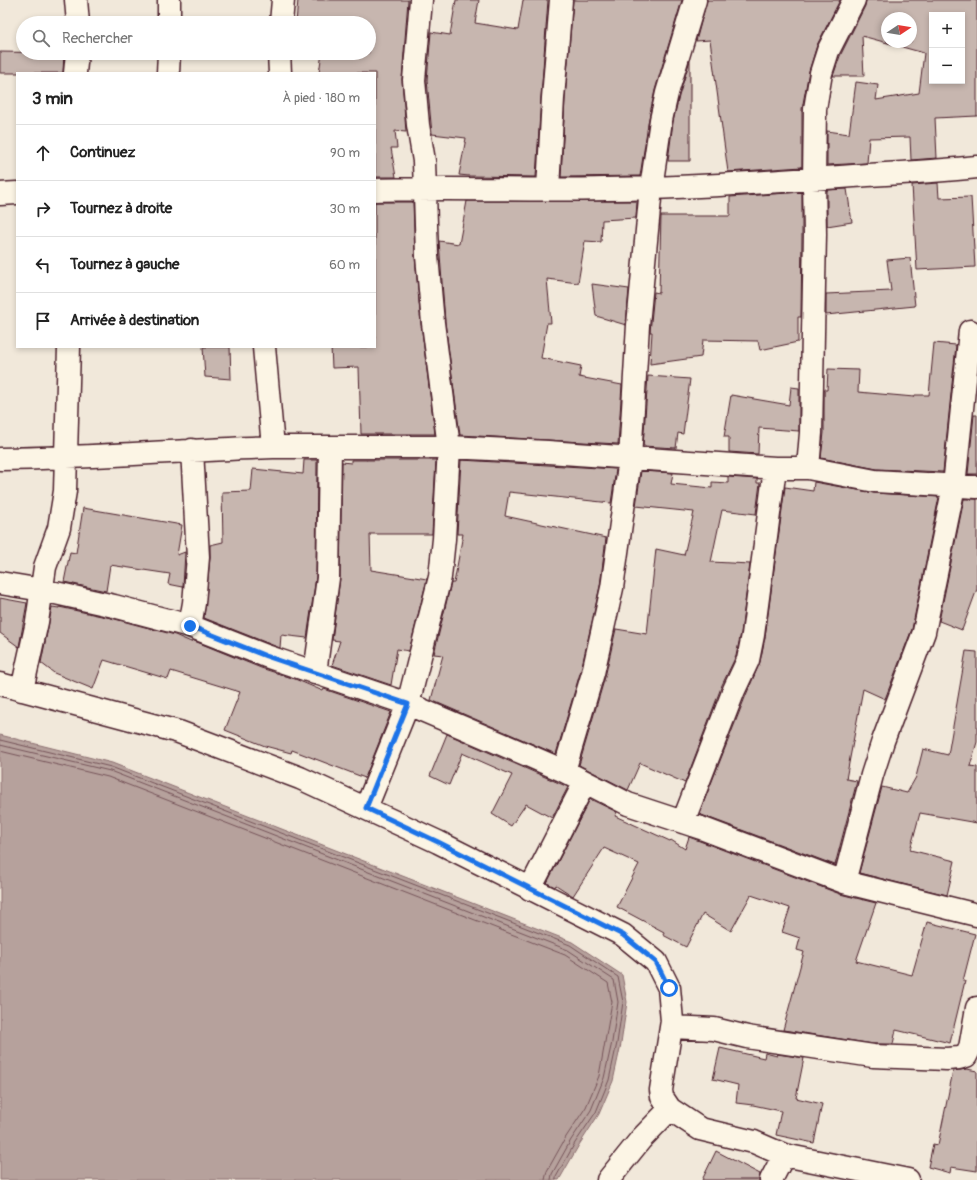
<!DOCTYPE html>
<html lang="fr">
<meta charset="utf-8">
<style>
:root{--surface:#fff;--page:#f2f2f2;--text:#222;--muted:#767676;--line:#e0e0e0}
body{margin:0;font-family:Pangolin,sans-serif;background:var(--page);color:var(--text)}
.controls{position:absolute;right:12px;top:12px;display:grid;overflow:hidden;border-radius:0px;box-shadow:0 2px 6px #0003}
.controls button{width:36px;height:36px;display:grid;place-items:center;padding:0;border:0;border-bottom:1px solid var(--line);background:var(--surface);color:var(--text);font:20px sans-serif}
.compass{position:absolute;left:881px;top:12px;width:36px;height:36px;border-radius:50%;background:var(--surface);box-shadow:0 2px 6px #0003;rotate:78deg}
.stop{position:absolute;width:12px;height:12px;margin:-9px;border:3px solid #1a73e8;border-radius:50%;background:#fff}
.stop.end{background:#1a73e8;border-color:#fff;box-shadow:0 1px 4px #0008}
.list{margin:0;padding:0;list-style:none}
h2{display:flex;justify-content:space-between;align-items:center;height:52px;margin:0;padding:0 16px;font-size:17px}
h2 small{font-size:13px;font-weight:400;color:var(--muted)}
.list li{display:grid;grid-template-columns:26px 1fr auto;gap:12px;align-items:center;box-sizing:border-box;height:56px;padding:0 16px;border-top:1px solid var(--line)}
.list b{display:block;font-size:15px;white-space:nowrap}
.list em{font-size:13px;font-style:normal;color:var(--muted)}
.icon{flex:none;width:22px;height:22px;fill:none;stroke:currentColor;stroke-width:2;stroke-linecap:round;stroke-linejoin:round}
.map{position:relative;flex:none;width:977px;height:1180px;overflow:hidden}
.search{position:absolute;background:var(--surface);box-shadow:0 2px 6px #0003;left:16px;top:16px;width:360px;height:44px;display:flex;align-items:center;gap:10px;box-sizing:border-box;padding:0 14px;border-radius:22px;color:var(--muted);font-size:15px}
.panel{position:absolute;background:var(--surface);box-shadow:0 2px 6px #0003;left:16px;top:72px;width:360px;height:276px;border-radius:0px}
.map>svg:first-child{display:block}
.water{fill:#b6a19c;stroke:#8b6d6f}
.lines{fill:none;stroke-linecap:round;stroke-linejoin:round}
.shore{stroke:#755358;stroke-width:1}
.building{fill:#c7b6af;stroke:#4a1f2b;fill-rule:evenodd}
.minor-casing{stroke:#4a1f2b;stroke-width:25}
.minor{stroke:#fcf5e5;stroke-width:22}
.route{stroke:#1a73e8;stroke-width:5}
</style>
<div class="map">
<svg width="977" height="1180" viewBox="0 0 977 1180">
<rect width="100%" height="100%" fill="#f1e8da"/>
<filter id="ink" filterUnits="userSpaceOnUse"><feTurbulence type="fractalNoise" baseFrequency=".025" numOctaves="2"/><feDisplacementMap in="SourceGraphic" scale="8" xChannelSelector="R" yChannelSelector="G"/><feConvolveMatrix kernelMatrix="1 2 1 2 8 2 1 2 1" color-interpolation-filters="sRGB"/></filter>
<g filter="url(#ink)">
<!-- water -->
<path class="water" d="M 0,735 L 112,763 L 572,942 L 622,975 L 627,1002 L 621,1044 L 613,1081 L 599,1114 L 579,1145 L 559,1180 L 0,1180 Z"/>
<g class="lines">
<!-- shore -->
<path class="shore" d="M 0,740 L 111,767 L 570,945 L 618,977 L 623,1002 L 617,1043 L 609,1080 L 596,1112 L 575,1143 L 556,1177 L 556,1180
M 0,745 L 110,771 L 568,950 L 614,980 L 618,1002 L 612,1042 L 604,1078 L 591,1110 L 571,1140 L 552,1174 L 551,1180
M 0,751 L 108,777 L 565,955 L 608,983 L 612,1002 L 599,1076 L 586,1107 L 566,1137 L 547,1171 L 545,1180"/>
</g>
<!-- building -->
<path class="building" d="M 298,0 L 408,0 L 402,79 L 406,132 L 395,131 L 397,148 L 391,148 L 396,177 L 375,177 L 375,73 L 319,73 L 322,53 L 369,53 L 369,23 L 296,23 Z
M 456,0 L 479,0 L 475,23 L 518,30 L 523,0 L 548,0 L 541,97 L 536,177 L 469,176 L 459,175 L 466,138 L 432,134 L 427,80 L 431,32 L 450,35 Z
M 573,0 L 682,0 L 655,90 L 649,118 L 640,176 L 561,177 L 565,99 Z
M 707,0 L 840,0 L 817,45 L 809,71 L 802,109 L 802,167 L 728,172 L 710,40 L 696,41 Z
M 866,0 L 977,0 L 977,116 L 935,118 L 937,158 L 911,160 L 910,137 L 869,138 L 867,163 L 827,165 L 827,131 L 849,134 L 856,82 L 878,85 L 876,100 L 919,93 L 924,53 L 862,36 L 864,76 L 833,76 L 840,56 L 865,6 ZM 932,15 L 962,15 L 962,81 L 932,81 ZM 887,18 L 911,18 L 911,42 L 887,42 Z
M 0,52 L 64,53 L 63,73 L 0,73 Z
M 690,60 L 690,161 L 668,161 L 673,122 L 679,96 Z
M 938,183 L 939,198 L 971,197 L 975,267 L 917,270 L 912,185 Z
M 847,189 L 852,222 L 827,226 L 827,190 Z
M 802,192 L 802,234 L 801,317 L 798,317 L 798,342 L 760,350 L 758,341 L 703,340 L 701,357 L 650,364 L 652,332 L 650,332 L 654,292 L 659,293 L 661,216 L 730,216 L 730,197 Z
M 467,201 L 637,201 L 636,218 L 602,220 L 601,242 L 585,241 L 578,283 L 547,279 L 551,323 L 547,323 L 541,358 L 581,366 L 579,377 L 622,385 L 618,444 L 460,435 L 445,322 L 439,241 L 459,244 Z
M 375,202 L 413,202 L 415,257 L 421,324 L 435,434 L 361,434 L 359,367 L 332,368 L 331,347 L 375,347 Z
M 910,258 L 915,306 L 826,315 L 826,294 L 891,291 L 887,260 Z
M 592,284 L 629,289 L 626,325 L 596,316 Z
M 934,343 L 956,345 L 943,472 L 877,469 L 821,458 L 824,433 L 824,390 L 827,390 L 828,369 L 859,370 L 858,392 L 914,397 L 915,395 L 929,395 Z
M 203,347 L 230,347 L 231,379 L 205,377 Z
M 648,376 L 690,379 L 683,434 L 678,433 L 676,448 L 643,446 Z
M 791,387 L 799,388 L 799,431 L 759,428 L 758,454 L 729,452 L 729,437 L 724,437 L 731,395 L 789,405 Z
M 974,415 L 977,415 L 977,474 L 968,474 Z
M 304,460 L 317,460 L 316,577 L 307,638 L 281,635 L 280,648 L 204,618 L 210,558 L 210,545 L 223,542 L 222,492 L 251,491 L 253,469 L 303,474 Z
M 351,460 L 436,460 L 432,534 L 370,534 L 371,570 L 427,579 L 409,651 L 397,649 L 391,685 L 332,665 L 340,641 L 332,640 L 340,578 L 342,462 L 351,463 Z
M 461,460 L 616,469 L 611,503 L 509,492 L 505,516 L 606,538 L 600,586 L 581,670 L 556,754 L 431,700 L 443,655 L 434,654 L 451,583 L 454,583 L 463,534 L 457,534 Z
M 641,471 L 673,473 L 671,484 L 712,488 L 712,482 L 728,483 L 728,477 L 757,479 L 757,483 L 760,483 L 756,514 L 722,510 L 711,562 L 750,564 L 741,633 L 736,656 L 722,685 L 685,783 L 640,763 L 628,790 L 579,765 L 605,677 L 616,629 L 647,634 L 656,549 L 684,555 L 694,512 L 636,506 Z
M 814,482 L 874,493 L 939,497 L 912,629 L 885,699 L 863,689 L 846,779 L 857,781 L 835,865 L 699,814 L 746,695 L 760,662 L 765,637 L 785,487 L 813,491 Z
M 964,499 L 977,499 L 977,589 L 962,630 L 939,621 Z
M 83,508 L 182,525 L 177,555 L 185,552 L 183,587 L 168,584 L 170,574 L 110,565 L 106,591 L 64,582 L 70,552 L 76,553 Z
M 0,598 L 27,603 L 19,647 L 0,633 Z
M 52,607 L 59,608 L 59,607 L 111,618 L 175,635 L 191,642 L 192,640 L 261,668 L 295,679 L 323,691 L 324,689 L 391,712 L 365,778 L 292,750 L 291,753 L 265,746 L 225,730 L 240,692 L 171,671 L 168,679 L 104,660 L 93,689 L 54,673 L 41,663 Z
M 966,651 L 977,652 L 977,742 L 970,766 L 977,767 L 977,823 L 920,813 L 910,850 L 955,861 L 947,895 L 859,873 L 882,787 L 907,793 L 916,777 L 923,749 L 948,755 Z
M 447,734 L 568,787 L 552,818 L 526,804 L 511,826 L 492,814 L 512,775 L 462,753 L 449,785 L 430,776 Z
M 590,799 L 617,812 L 615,816 L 670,841 L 671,840 L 685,849 L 689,837 L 840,894 L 876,903 L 856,961 L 912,975 L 927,922 L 975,934 L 963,981 L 965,981 L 950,1043 L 896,1030 L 893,1044 L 874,1044 L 783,1030 L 804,952 L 797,950 L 800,938 L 782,932 L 790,908 L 751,895 L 731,931 L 703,914 L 686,947 L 663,935 L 664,932 L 617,907 L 639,864 L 604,848 L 573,896 L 556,885 L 555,887 L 547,883 Z
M 720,1048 L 764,1058 L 765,1053 L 777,1056 L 777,1054 L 804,1058 L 796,1098 L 822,1104 L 814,1143 L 776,1135 L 781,1111 L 753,1105 L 736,1103 L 738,1085 L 713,1079 Z
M 967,1069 L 977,1071 L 977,1171 L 951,1167 L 950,1173 L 928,1167 L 933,1144 L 938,1145 L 953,1071 Z
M 716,1151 L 760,1174 L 759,1180 L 702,1180 Z"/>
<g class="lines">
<!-- minor casing -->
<g class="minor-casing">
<path id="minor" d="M 76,0 L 78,23
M 169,0 L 169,23
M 281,23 L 283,0
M 279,53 L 280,73
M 75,73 L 77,53
M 168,73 L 169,53
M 548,189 L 553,98 L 561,0
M 375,190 C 452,187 528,191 605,189 C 693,188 781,181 868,175 C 905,173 941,171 977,167
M 0,194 L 17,193
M 264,347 L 273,447 L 449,447 L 548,452 L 775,468 L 808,468 L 875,481 L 977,487
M 0,459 C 91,458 182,450 273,447
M 808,468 L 811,433 L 815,234 L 814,180 L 815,109 L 821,73 L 828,51 L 854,0
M 0,583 L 42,590 L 114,606 L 190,626 L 266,656 L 408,704 L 525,754 L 564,771 L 628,804 L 701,828 L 844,882 L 977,915
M 190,626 L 194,603 L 198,557 L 192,450
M 315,673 L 328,578 L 330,448
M 0,684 L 179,732 L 300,778 L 438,842 L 623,935 L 656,962 L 669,988 L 672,1021 L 661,1090 L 662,1097 L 670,1109 L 700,1129 L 754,1142 L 784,1155 L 908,1180
M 22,690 L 37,622 L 45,567 L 59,528 L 65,491 L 69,347
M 564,771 L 593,673 L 612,588 L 630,459 L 638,325 L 651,188 L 661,120 L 667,93 L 695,0
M 366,808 L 408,704 L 440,577 L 444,539 L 449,447 L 433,323 L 427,256 L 424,161 L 418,125 L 414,80 L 421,0
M 683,822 L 734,690 L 748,660 L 753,635 L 775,468
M 844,882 L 872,775 L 883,741 L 924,632 L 954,486 L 970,331
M 530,889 L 585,782
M 671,1027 L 714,1029 L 747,1037 L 873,1056 L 947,1059 L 959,1058 L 966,1056 L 970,1048 L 977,1008
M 608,1180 L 641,1139 L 670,1109
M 771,1180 L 784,1155"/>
</g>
<!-- minor -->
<use href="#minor" class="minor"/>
</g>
</g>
<g class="lines" filter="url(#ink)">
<!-- route -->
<path class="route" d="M 190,626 L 266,656 L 408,704 L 366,808 L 438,842 L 623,935 L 656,962 L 669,988"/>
</g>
</svg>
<div class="controls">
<button>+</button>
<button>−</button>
</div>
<svg class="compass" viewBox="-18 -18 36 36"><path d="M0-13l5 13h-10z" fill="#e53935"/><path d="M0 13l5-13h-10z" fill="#767676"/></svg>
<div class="stop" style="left:669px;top:988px"></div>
<div class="stop end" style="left:190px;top:626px"></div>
<div class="search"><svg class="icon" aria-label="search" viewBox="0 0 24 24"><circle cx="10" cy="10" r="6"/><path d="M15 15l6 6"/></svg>Rechercher</div>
<section class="panel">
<h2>3 min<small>À pied · 180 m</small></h2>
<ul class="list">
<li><svg class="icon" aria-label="ahead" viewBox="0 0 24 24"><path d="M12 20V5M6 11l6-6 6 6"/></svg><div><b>Continuez</b></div><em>90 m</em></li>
<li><svg class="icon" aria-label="right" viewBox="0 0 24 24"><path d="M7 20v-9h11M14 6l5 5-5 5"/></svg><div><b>Tournez à droite</b></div><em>30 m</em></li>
<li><svg class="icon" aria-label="left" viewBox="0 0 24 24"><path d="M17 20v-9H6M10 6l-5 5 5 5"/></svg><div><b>Tournez à gauche</b></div><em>60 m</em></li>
<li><svg class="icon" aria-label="arrive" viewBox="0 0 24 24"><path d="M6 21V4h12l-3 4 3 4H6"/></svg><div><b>Arrivée à destination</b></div></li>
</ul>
</section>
</div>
